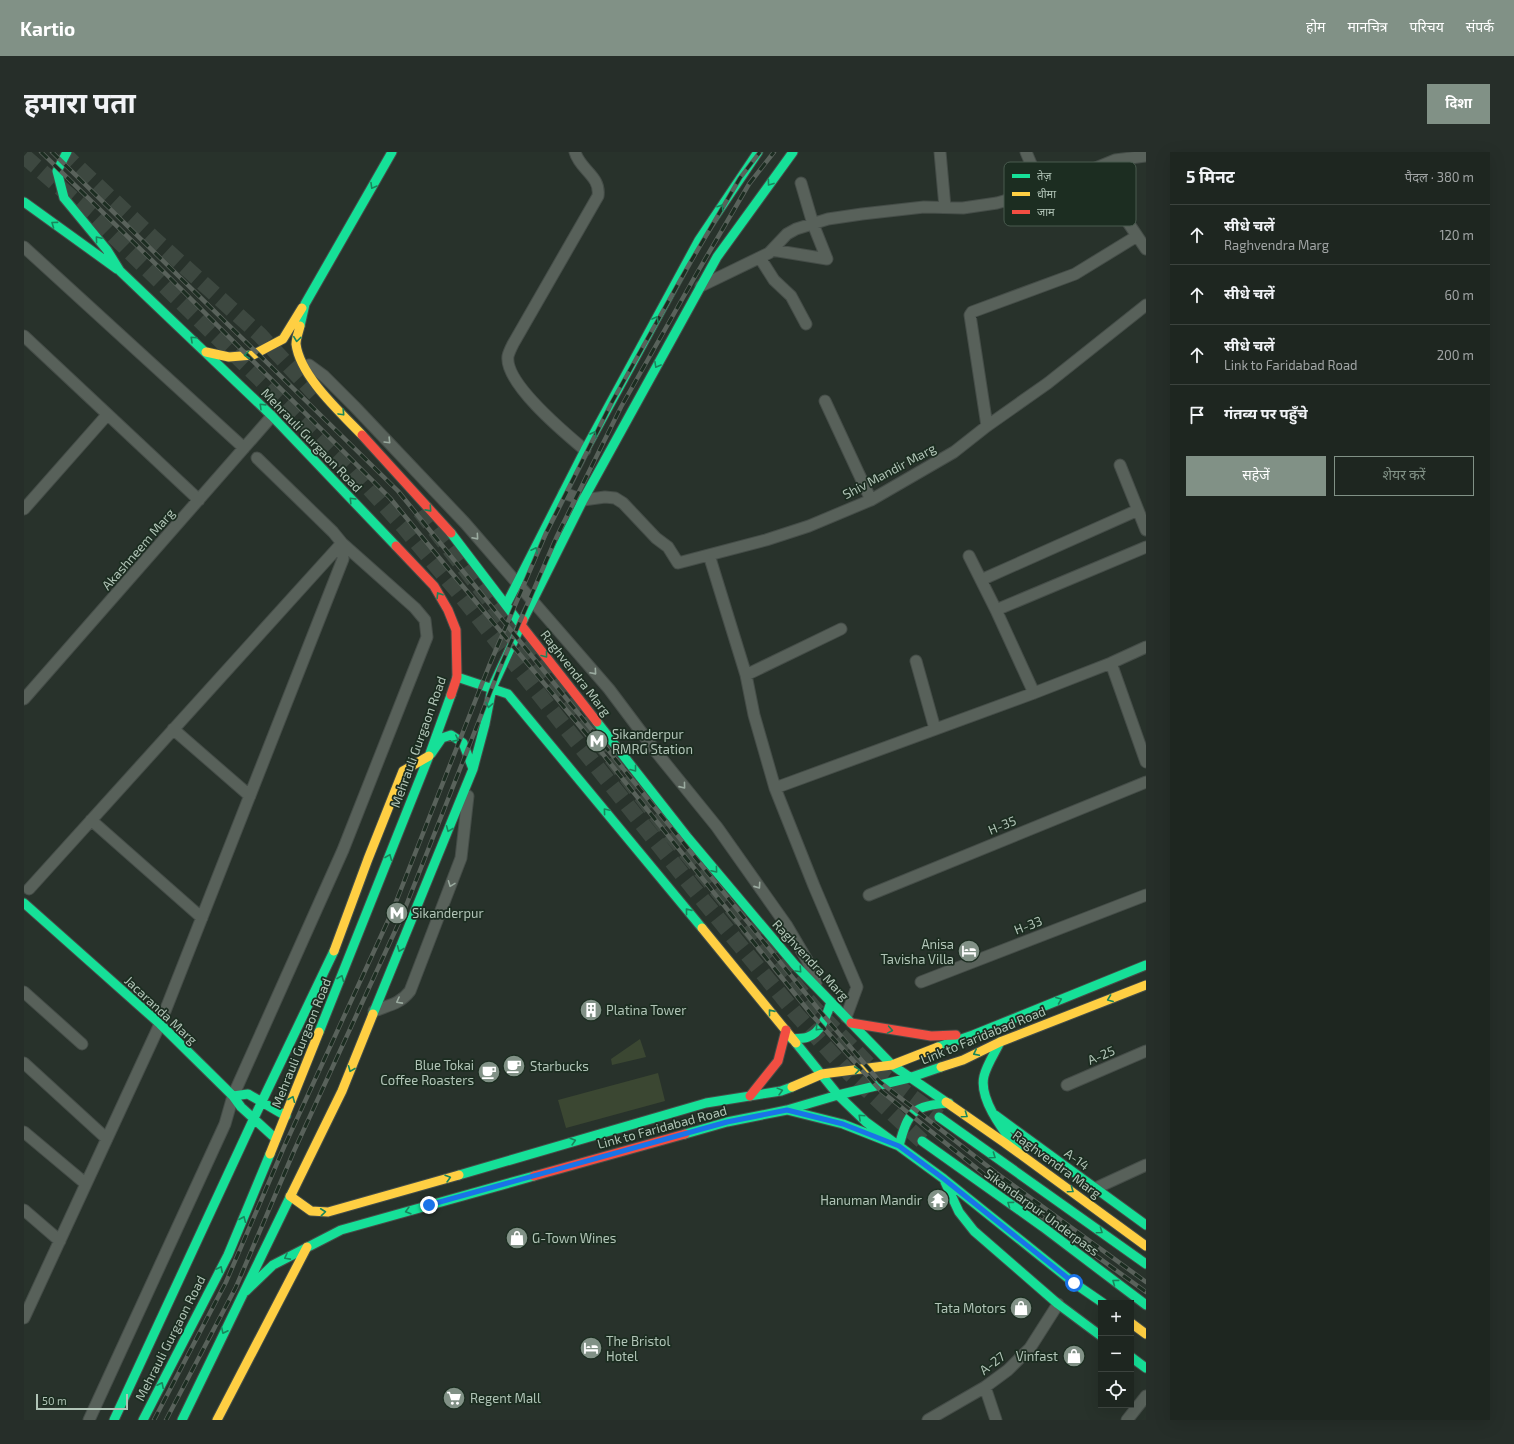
<!DOCTYPE html>
<html lang="hi">
<meta charset="utf-8">
<style>
:root{--surface:#1e2620;--page:#262e29;--text:#f1f3f6;--muted:#a1a5a5;--line:#3c433e;--accent:#819186}
body{margin:0;font-family:"Exo 2","Noto Sans Devanagari",sans-serif;background:var(--page);color:var(--text)}
.controls{position:absolute;right:12px;bottom:12px;display:grid;overflow:hidden;border-radius:0px;box-shadow:0 4px 16px #0002}
.controls button{width:36px;height:36px;display:grid;place-items:center;padding:0;border:0;border-bottom:1px solid var(--line);background:var(--surface);color:var(--text);font:20px sans-serif}
.scale{position:absolute;left:12px;bottom:10px;width:92px;box-sizing:border-box;padding-left:4px;border:2px solid #b1c4b7;border-top:0;font-size:11px;line-height:14px;white-space:nowrap;color:#b1c4b7;-webkit-text-stroke:3px #1c2d21;paint-order:stroke}
.stop{position:absolute;width:12px;height:12px;margin:-9px;border:3px solid #1a73e8;border-radius:50%;background:#fff}
.stop.end{background:#1a73e8;border-color:#fff;box-shadow:0 1px 4px #0008}
.list{margin:0;padding:0;list-style:none}
h2{display:flex;justify-content:space-between;align-items:center;height:52px;margin:0;padding:0 16px;font-size:17px}
h2 small{font-size:13px;font-weight:400;color:var(--muted)}
.list li{display:grid;grid-template-columns:26px 1fr auto;gap:12px;align-items:center;box-sizing:border-box;height:60px;padding:0 16px;border-top:1px solid var(--line)}
.list b{display:block;font-size:15px;white-space:nowrap}
.list p{margin:0;font-size:13px;white-space:nowrap;color:var(--muted)}
.list em{font-size:13px;font-style:normal;color:var(--muted)}
.actions{display:flex;gap:8px;padding:12px 16px}
.actions a{flex:1;padding:9px 0;border:1px solid var(--accent);border-radius:0px;text-align:center;font-size:14px;color:var(--accent)}
.actions .main{background:var(--accent);color:#fff}
.icon{flex:none;width:22px;height:22px;fill:none;stroke:currentColor;stroke-width:2;stroke-linecap:round;stroke-linejoin:round}
.map{position:relative;flex:none;width:1122px;height:1268px;overflow:hidden;border-radius:0px}
header{display:flex;align-items:center;gap:24px;box-sizing:border-box;height:56px;padding:0 20px;background:var(--accent);color:#fff}
header strong{font-size:19px}
nav{display:flex;gap:22px;margin-inline-start:auto;font-size:14px}
.intro{display:flex;align-items:center;justify-content:space-between;box-sizing:border-box;height:96px;padding:0 24px}
h1{margin:0;font-size:28px}
.button{padding:10px 18px;border-radius:0px;background:var(--accent);color:#fff;font-size:14px;font-weight:700}
main{display:flex;gap:24px;padding:0 24px}
aside{flex:1;background:var(--surface);border-radius:0px;box-shadow:0 4px 16px #0002}
.map>svg:first-child{display:block}
.green{fill:#3b4732}
.lines{fill:none;stroke-linecap:round;stroke-linejoin:round}
.secondary-tunnel{stroke:#3d4840;stroke-width:16;stroke-dasharray:16 8;stroke-linecap:butt}
.street-casing{stroke:#454d48;stroke-width:13}
.fast-casing{stroke:#454d48;stroke-width:11}
.slow-casing{stroke:#454d48;stroke-width:11}
.jam-casing{stroke:#454d48;stroke-width:11}
.street{stroke:#58615a;stroke-width:11}
.fast{stroke:#16e098;stroke-width:9}
.slow{stroke:#ffcf43;stroke-width:9}
.jam{stroke:#f24e42;stroke-width:9}
.rail-casing{stroke:#59625b;stroke-width:4.5}
.rail{stroke:#1c2d21;stroke-width:3;stroke-dasharray:9;stroke-linecap:butt}
.oneway{stroke:#19865c}
.oneway2{stroke:#9baba0}
.route{stroke:#1a73e8;stroke-width:5}
.labels{text-anchor:middle;dominant-baseline:central;stroke-width:3.5;stroke-linejoin:round;paint-order:stroke}
.street-label{font-size:13px;fill:#b1c4b7;stroke:#1c2d21}
.poi-label{font-size:13px;fill:#b1c4b7;stroke:#1c2d21;text-anchor:start}
.key{fill:#1c2d21;stroke:#495a4e;stroke-width:1}
.key-label{font-size:11px;fill:#b1c4b7}
</style>
<header>
<strong>Kartio</strong>
<nav><a>होम</a><a>मानचित्र</a><a>परिचय</a><a>संपर्क</a></nav>
</header>
<div class="intro"><h1>हमारा पता</h1><a class="button">दिशा</a></div>
<main>
<div class="map">
<svg width="1122" height="1268" viewBox="0 0 1122 1268">
<rect width="100%" height="100%" fill="#28322b"/>
<!-- green -->
<path class="green" d="M 616,887 L 622,905 L 588,913 L 587,907 Z
M 634,921 L 641,949 L 542,976 L 534,948 Z"/>
<g class="lines">
<!-- secondary-tunnel -->
<path class="secondary-tunnel" d="M 38,0 L 128,85 L 236,183 L 291,242
M 0,4 L 70,65 L 325,314 L 379,374 L 434,440 L 669,736 L 773,863 L 826,922 L 898,989
M 396,359 L 649,685 L 791,857 L 844,912 L 915,965"/>
<!-- street casing -->
<g class="street-casing">
<path id="street" d="M 551,0 C 556,18 577,24 574,44 L 489,192 C 487,196 485,200 484,204 C 480,231 542,282 561,298
M 916,0 L 921,55
M 1002,0 L 1018,38
M 1044,27 L 1094,61 L 1103,69 L 1122,97
M 0,95 L 220,296
M 748,98 L 803,107 L 789,72 L 777,31
M 736,106 L 750,128 L 767,144 L 782,172
M 677,134 L 745,101 L 763,82 L 772,77 L 804,67 L 838,62 L 900,55 L 939,56 L 973,51 L 1018,38 L 1091,8 L 1122,4
M 0,184 L 175,348
M 285,213 L 300,224 L 331,255 L 441,371 L 585,537 L 633,601 L 693,675 L 763,774 L 783,808 L 792,831
M 801,249 L 847,348
M 963,274 L 946,163 L 948,160 L 1051,122 L 1113,84
M 1096,313 L 1122,378
M 540,341 L 559,348 L 581,345 L 591,346 L 599,351 L 632,386 L 644,395 L 654,411 L 742,388 L 785,374 L 847,348 L 930,300 L 963,274 L 1024,231 L 1122,153
M 0,357 L 83,263
M 685,403 L 722,523 L 730,563 L 751,636 L 790,734 L 833,835 L 822,865
M 945,404 L 972,458 L 1010,541
M 957,428 L 1114,358
M 972,458 L 1122,395
M 892,509 L 911,577
M 1087,511 L 1122,610
M 722,523 L 817,477
M 0,547 L 248,264
M 149,577 L 226,644
M 751,636 L 1010,541 L 1087,511 L 1122,495
M 67,668 L 178,766
M 5,737 L 318,391 L 309,380 L 233,306
M 845,743 L 1122,630
M 897,830 L 1122,743
M 0,840 L 58,892
M 350,859 C 365,853 376,852 386,839 L 437,706 L 444,644
M 0,911 L 83,987
M 1043,933 L 1122,899
M 0,980 L 62,1032
M 1072,1036 L 1122,1013
M 0,1058 L 36,1089
M 0,1166 L 136,872 L 319,407 L 318,391
M 961,1235 L 972,1268
M 65,1268 L 201,972 L 209,944 L 319,698 L 403,485 L 401,468 L 391,456 L 318,391
M 904,1268 L 961,1235 L 984,1218 L 1006,1196 L 1034,1152
M 1103,1268 L 1122,1244"/>
</g>
<!-- fast casing -->
<g class="fast-casing">
<path id="fast" d="M 43,0 L 33,19 L 40,46 L 83,98 L 96,119 L 248,264 L 372,394
M 0,50 L 93,117
M 276,174 L 281,152 L 368,0
M 482,453 L 561,298 L 675,88 L 734,0
M 499,468 L 559,348 L 693,105 L 769,0
M 433,525 L 484,542 L 678,776
M 573,570 L 664,686 L 771,813 L 868,913 L 922,950
M 407,602 L 418,586 L 427,583 L 439,591 L 449,617
M 0,751 L 136,872 L 209,944 L 217,955 L 252,987
M 349,862 L 449,617 L 461,572 L 468,536 L 497,473 L 427,381
M 295,880 L 405,604 L 427,543
M 768,887 C 773,886 779,887 784,885 C 798,880 803,862 807,850
M 976,890 C 971,901 963,912 960,924 C 954,948 982,982 996,1001
M 772,891 L 814,943 L 842,970 L 920,1027 L 1050,1131 L 1079,1151
M 914,895 L 949,883 L 1122,813
M 209,944 L 224,942 L 262,964
M 763,958 L 819,972 L 875,994
M 971,963 L 1122,1073
M 915,965 L 1122,1112
M 661,982 L 703,970 L 763,958 L 814,943 L 885,926 L 917,915
M 898,989 L 1019,1075 L 1122,1153
M 875,994 C 884,959 889,954 925,951
M 435,1023 L 682,951 L 757,939 L 768,935
M 921,1030 L 935,1060 L 950,1079 L 1034,1152 L 1077,1184
M 222,1139 L 249,1113 L 317,1078 L 510,1024
M 1107,1205 L 1122,1216
M 90,1268 L 230,966 L 310,799
M 119,1268 L 204,1103 L 246,1002
M 158,1268 L 268,1041"/>
</g>
<!-- slow casing -->
<g class="slow-casing">
<path id="slow" d="M 276,174 C 275,179 272,186 272,192 C 276,224 316,260 338,283
M 182,200 L 205,205 L 229,203 L 259,187 L 278,156
M 678,776 L 772,891
M 310,799 L 344,707 L 379,619 L 405,604
M 917,915 L 939,908 L 976,890 L 1122,833
M 768,935 L 798,922 L 868,913 L 914,895
M 922,950 L 981,991 L 1122,1094
M 246,1002 L 295,880
M 268,1041 L 318,939 L 349,862
M 266,1044 L 287,1059 L 304,1060 L 435,1023
M 1107,1171 L 1122,1182
M 193,1268 L 283,1095"/>
</g>
<!-- jam casing -->
<g class="jam-casing">
<path id="jam" d="M 338,283 L 427,381
M 372,394 L 410,434 L 424,458 L 432,478 L 433,525 L 427,543
M 499,468 L 497,473 L 573,570
M 827,871 L 907,884 L 932,883
M 726,944 L 754,909 L 762,878
M 510,1024 L 661,982"/>
</g>
<!-- street -->
<use href="#street" class="street"/>
<!-- fast -->
<use href="#fast" class="fast"/>
<!-- slow -->
<use href="#slow" class="slow"/>
<!-- jam -->
<use href="#jam" class="jam"/>
<!-- rail casing -->
<g class="rail-casing">
<path id="rail" d="M 17,0 L 143,123 L 366,346 L 427,420 L 570,591 L 787,862 L 856,938 L 966,1027 L 1122,1140
M 28,0 L 374,339 L 795,858 L 856,930 L 971,1020 L 1122,1130
M 130,1268 L 202,1130 L 260,995 L 368,760 L 465,514 L 522,381 L 588,250 L 663,116 L 716,26 L 736,0
M 142,1268 L 212,1135 L 270,999 L 378,764 L 475,518 L 533,384 L 597,255 L 673,121 L 725,32 L 750,0"/>
</g>
<!-- rail -->
<use href="#rail" class="rail"/>
</g>
<!-- one-way arrows -->
<defs><path id="oneway-chevron" d="M-2-3.5L2.5 0L-2 3.5" fill="none" stroke-width="1.6" stroke-linecap="round" stroke-linejoin="round"/></defs>
<g class="oneway">
<use href="#oneway-chevron" transform="translate(746 31) rotate(126)"/>
<use href="#oneway-chevron" transform="translate(349 34) rotate(120)"/>
<use href="#oneway-chevron" transform="translate(697 55) rotate(-56)"/>
<use href="#oneway-chevron" transform="translate(30 72) rotate(-144)"/>
<use href="#oneway-chevron" transform="translate(74 87) rotate(-130)"/>
<use href="#oneway-chevron" transform="translate(632 167) rotate(-61)"/>
<use href="#oneway-chevron" transform="translate(169 187) rotate(-137)"/>
<use href="#oneway-chevron" transform="translate(273 187) rotate(97)"/>
<use href="#oneway-chevron" transform="translate(223 203) rotate(173)"/>
<use href="#oneway-chevron" transform="translate(633 213) rotate(119)"/>
<use href="#oneway-chevron" transform="translate(238 254) rotate(-136)"/>
<use href="#oneway-chevron" transform="translate(318 261) rotate(47)"/>
<use href="#oneway-chevron" transform="translate(570 282) rotate(-61)"/>
<use href="#oneway-chevron" transform="translate(328 348) rotate(-134)"/>
<use href="#oneway-chevron" transform="translate(405 357) rotate(48)"/>
<use href="#oneway-chevron" transform="translate(511 398) rotate(-63)"/>
<use href="#oneway-chevron" transform="translate(415 443) rotate(-122)"/>
<use href="#oneway-chevron" transform="translate(521 503) rotate(52)"/>
<use href="#oneway-chevron" transform="translate(465 553) rotate(101)"/>
<use href="#oneway-chevron" transform="translate(432 587) rotate(27)"/>
<use href="#oneway-chevron" transform="translate(610 617) rotate(52)"/>
<use href="#oneway-chevron" transform="translate(582 659) rotate(-130)"/>
<use href="#oneway-chevron" transform="translate(425 677) rotate(112)"/>
<use href="#oneway-chevron" transform="translate(365 705) rotate(-68)"/>
<use href="#oneway-chevron" transform="translate(691 718) rotate(50)"/>
<use href="#oneway-chevron" transform="translate(664 759) rotate(-129)"/>
<use href="#oneway-chevron" transform="translate(376 797) rotate(112)"/>
<use href="#oneway-chevron" transform="translate(775 818) rotate(47)"/>
<use href="#oneway-chevron" transform="translate(317 826) rotate(-68)"/>
<use href="#oneway-chevron" transform="translate(1086 847) rotate(159)"/>
<use href="#oneway-chevron" transform="translate(1035 848) rotate(-22)"/>
<use href="#oneway-chevron" transform="translate(747 860) rotate(-129)"/>
<use href="#oneway-chevron" transform="translate(794 876) rotate(133)"/>
<use href="#oneway-chevron" transform="translate(866 878) rotate(10)"/>
<use href="#oneway-chevron" transform="translate(952 901) rotate(154)"/>
<use href="#oneway-chevron" transform="translate(327 917) rotate(112)"/>
<use href="#oneway-chevron" transform="translate(833 918) rotate(-8)"/>
<use href="#oneway-chevron" transform="translate(756 939) rotate(-15)"/>
<use href="#oneway-chevron" transform="translate(268 947) rotate(-68)"/>
<use href="#oneway-chevron" transform="translate(941 963) rotate(35)"/>
<use href="#oneway-chevron" transform="translate(837 965) rotate(-137)"/>
<use href="#oneway-chevron" transform="translate(549 989) rotate(-16)"/>
<use href="#oneway-chevron" transform="translate(969 1004) rotate(35)"/>
<use href="#oneway-chevron" transform="translate(424 1026) rotate(-16)"/>
<use href="#oneway-chevron" transform="translate(1047 1038) rotate(35)"/>
<use href="#oneway-chevron" transform="translate(986 1052) rotate(-144)"/>
<use href="#oneway-chevron" transform="translate(384 1059) rotate(164)"/>
<use href="#oneway-chevron" transform="translate(299 1060) rotate(-6)"/>
<use href="#oneway-chevron" transform="translate(219 1067) rotate(-67)"/>
<use href="#oneway-chevron" transform="translate(1076 1079) rotate(35)"/>
<use href="#oneway-chevron" transform="translate(263 1105) rotate(152)"/>
<use href="#oneway-chevron" transform="translate(196 1117) rotate(-63)"/>
<use href="#oneway-chevron" transform="translate(1091 1130) rotate(-143)"/>
<use href="#oneway-chevron" transform="translate(200 1179) rotate(116)"/>
<use href="#oneway-chevron" transform="translate(137 1233) rotate(-63)"/>
</g>
<g class="oneway2">
<use href="#oneway-chevron" transform="translate(364 289) rotate(46)"/>
<use href="#oneway-chevron" transform="translate(452 385) rotate(49)"/>
<use href="#oneway-chevron" transform="translate(570 520) rotate(49)"/>
<use href="#oneway-chevron" transform="translate(659 634) rotate(51)"/>
<use href="#oneway-chevron" transform="translate(427 732) rotate(111)"/>
<use href="#oneway-chevron" transform="translate(734 734) rotate(55)"/>
<use href="#oneway-chevron" transform="translate(375 849) rotate(152)"/>
</g>
<g class="lines">
<!-- route -->
<path class="route" d="M 405,1053 L 703,970 L 763,958 L 819,972 L 875,994 L 920,1027 L 1050,1131"/>
</g>
<!-- icons -->
<defs>
<g id="metro-disc" transform="scale(1.15)"><circle r="9.5" fill="#819186" stroke="#1c2d21"/><path d="M-5.5 5V-5H-3L0 0L3-5H5.5V5H3V-.5L0 4L-3-.5V5Z" fill="#fff"/></g>
<g id="hotel-disc" transform="scale(1.15)"><circle r="9.5" fill="#819186" stroke="#1c2d21"/><path d="M-6-4.5h1.5V1H6V5H4.5V3h-9V5H-6ZM-4 0a1.8 1.8 0 1 1 3.6 0ZM.5 0V-2.5h3Q6-2.5 6 0Z" fill="#fff"/></g>
<g id="building-disc" transform="scale(1.15)"><circle r="9.5" fill="#819186" stroke="#1c2d21"/><path d="M-4-6H4V6H1V3H-1V6H-4ZM-2.5-4.3h1.7v1.8h-1.7ZM.8-4.3h1.7v1.8H.8ZM-2.5-1h1.7V.8h-1.7ZM.8-1h1.7V.8H.8Z" fill="#fff"/></g>
<g id="cafe-disc" transform="scale(1.15)"><circle r="9.5" fill="#819186" stroke="#1c2d21"/><path d="M-5.5-4.5H6V0H3Q3 3.5 0 3.5H-2.5Q-5.5 3.5-5.5 0ZM3-3.2v2h1.7v-2ZM-6 4.5H4V6H-6Z" fill="#fff"/></g>
<g id="temple-disc" transform="scale(1.15)"><circle r="9.5" fill="#819186" stroke="#1c2d21"/><path d="M0-6L5-2H3V0L6.5 2.5H4V6H1.5V3h-3V6H-4V2.5H-6.5L-3 0V-2H-5Z" fill="#fff"/></g>
<g id="shop-disc" transform="scale(1.15)"><circle r="9.5" fill="#819186" stroke="#1c2d21"/><path d="M-5-2.5h2.3a2.7 3.5 0 0 1 5.4 0H5L5.5 6h-11ZM-1.5-2.5h3a1.5 2.3 0 0 0-3 0Z" fill="#fff"/></g>
<g id="supermarket-disc" transform="scale(1.15)"><circle r="9.5" fill="#819186" stroke="#1c2d21"/><path d="M-6-5.5h2.5l.6 2H6L4.5 2H-2.5L-4.4-4H-6ZM-1.5 3.2a1.3 1.3 0 1 0 .1 0ZM3 3.2a1.3 1.3 0 1 0 .1 0Z" fill="#fff"/></g>
</defs>
<g fill-rule="evenodd">
<use href="#metro-disc" x="573" y="589"/>
<use href="#metro-disc" x="373" y="761"/>
<use href="#hotel-disc" x="945" y="799"/>
<use href="#building-disc" x="567" y="858"/>
<use href="#cafe-disc" x="490" y="914"/>
<use href="#cafe-disc" x="465" y="920"/>
<use href="#temple-disc" x="914" y="1048"/>
<use href="#shop-disc" x="493" y="1086"/>
<use href="#shop-disc" x="997" y="1156"/>
<use href="#hotel-disc" x="567" y="1196"/>
<use href="#shop-disc" x="1050" y="1204"/>
<use href="#supermarket-disc" x="430" y="1246"/>
</g>
<g class="labels">
<!-- street labels -->
<g class="street-label">
<text transform="translate(288 288) rotate(46)">Mehrauli Gurgaon Road</text>
<text transform="translate(865 319) rotate(-28)">Shiv Mandir Marg</text>
<text transform="translate(114 397) rotate(-49)">Akashneem Marg</text>
<text transform="translate(552 521) rotate(52)">Raghvendra Marg</text>
<text transform="translate(394 590) rotate(-70)">Mehrauli Gurgaon Road</text>
<text transform="translate(978 673) rotate(-22)">H-35</text>
<text transform="translate(1004 773) rotate(-21)">H-33</text>
<text transform="translate(787 808) rotate(47)">Raghvendra Marg</text>
<text transform="translate(137 858) rotate(43)">Jacaranda Marg</text>
<text transform="translate(959 883) rotate(-22)">Link to Faridabad Road</text>
<text transform="translate(277 891) rotate(-68)">Mehrauli Gurgaon Road</text>
<text transform="translate(1077 903) rotate(-23)">A-25</text>
<text transform="translate(638 975) rotate(-15)">Link to Faridabad Road</text>
<text transform="translate(1053 1007) rotate(36)">A-14</text>
<text transform="translate(1033 1012) rotate(36)">Raghvendra Marg</text>
<text transform="translate(1018 1060) rotate(36)">Sikandarpur Underpass</text>
<text transform="translate(146 1186) rotate(-63)">Mehrauli Gurgaon Road</text>
<text transform="translate(968 1211) rotate(-38)">A-27</text>
</g>
<!-- poi labels -->
<g class="poi-label">
<text x="588" y="582">Sikanderpur<tspan x="588" dy="15">RMRG Station</tspan></text>
<text x="388" y="761">Sikanderpur</text>
<text x="930" y="792" text-anchor="end">Anisa<tspan x="930" dy="15">Tavisha Villa</tspan></text>
<text x="582" y="858">Platina Tower</text>
<text x="450" y="913" text-anchor="end">Blue Tokai<tspan x="450" dy="15">Coffee Roasters</tspan></text>
<text x="506" y="914">Starbucks</text>
<text x="898" y="1048" text-anchor="end">Hanuman Mandir</text>
<text x="508" y="1086">G-Town Wines</text>
<text x="982" y="1156" text-anchor="end">Tata Motors</text>
<text x="582" y="1189">The Bristol<tspan x="582" dy="15">Hotel</tspan></text>
<text x="1034" y="1204" text-anchor="end">Vinfast</text>
<text x="446" y="1246">Regent Mall</text>
</g>
</g>
<!-- legend -->
<rect x="980" y="10" width="132" height="64" rx="6" class="key"/>
<rect x="988" y="22" width="18" height="4" fill="#16e098"/>
<rect x="988" y="40" width="18" height="4" fill="#ffcf43"/>
<rect x="988" y="58" width="18" height="4" fill="#f24e42"/>
<g class="key-label">
<text x="1013" y="28">तेज़</text>
<text x="1013" y="46">धीमा</text>
<text x="1013" y="64">जाम</text>
</g>
</svg>
<div class="controls">
<button>+</button>
<button>−</button>
<button><svg class="icon" aria-label="locate" viewBox="0 0 24 24"><circle cx="12" cy="12" r="6"/><path d="M12 2v4M12 18v4M2 12h4M18 12h4"/></svg></button>
</div>
<div class="scale">50 m</div>
<div class="stop" style="left:1050px;top:1131px"></div>
<div class="stop end" style="left:405px;top:1053px"></div>
</div>
<aside>
<h2>5 मिनट<small>पैदल · 380 m</small></h2>
<ul class="list">
<li><svg class="icon" aria-label="ahead" viewBox="0 0 24 24"><path d="M12 20V5M6 11l6-6 6 6"/></svg><div><b>सीधे चलें</b><p>Raghvendra Marg</p></div><em>120 m</em></li>
<li><svg class="icon" aria-label="ahead" viewBox="0 0 24 24"><path d="M12 20V5M6 11l6-6 6 6"/></svg><div><b>सीधे चलें</b></div><em>60 m</em></li>
<li><svg class="icon" aria-label="ahead" viewBox="0 0 24 24"><path d="M12 20V5M6 11l6-6 6 6"/></svg><div><b>सीधे चलें</b><p>Link to Faridabad Road</p></div><em>200 m</em></li>
<li><svg class="icon" aria-label="arrive" viewBox="0 0 24 24"><path d="M6 21V4h12l-3 4 3 4H6"/></svg><div><b>गंतव्य पर पहुँचे</b></div></li>
</ul>
<div class="actions"><a class="main">सहेजें</a><a>शेयर करें</a></div>
</aside>
</main>
